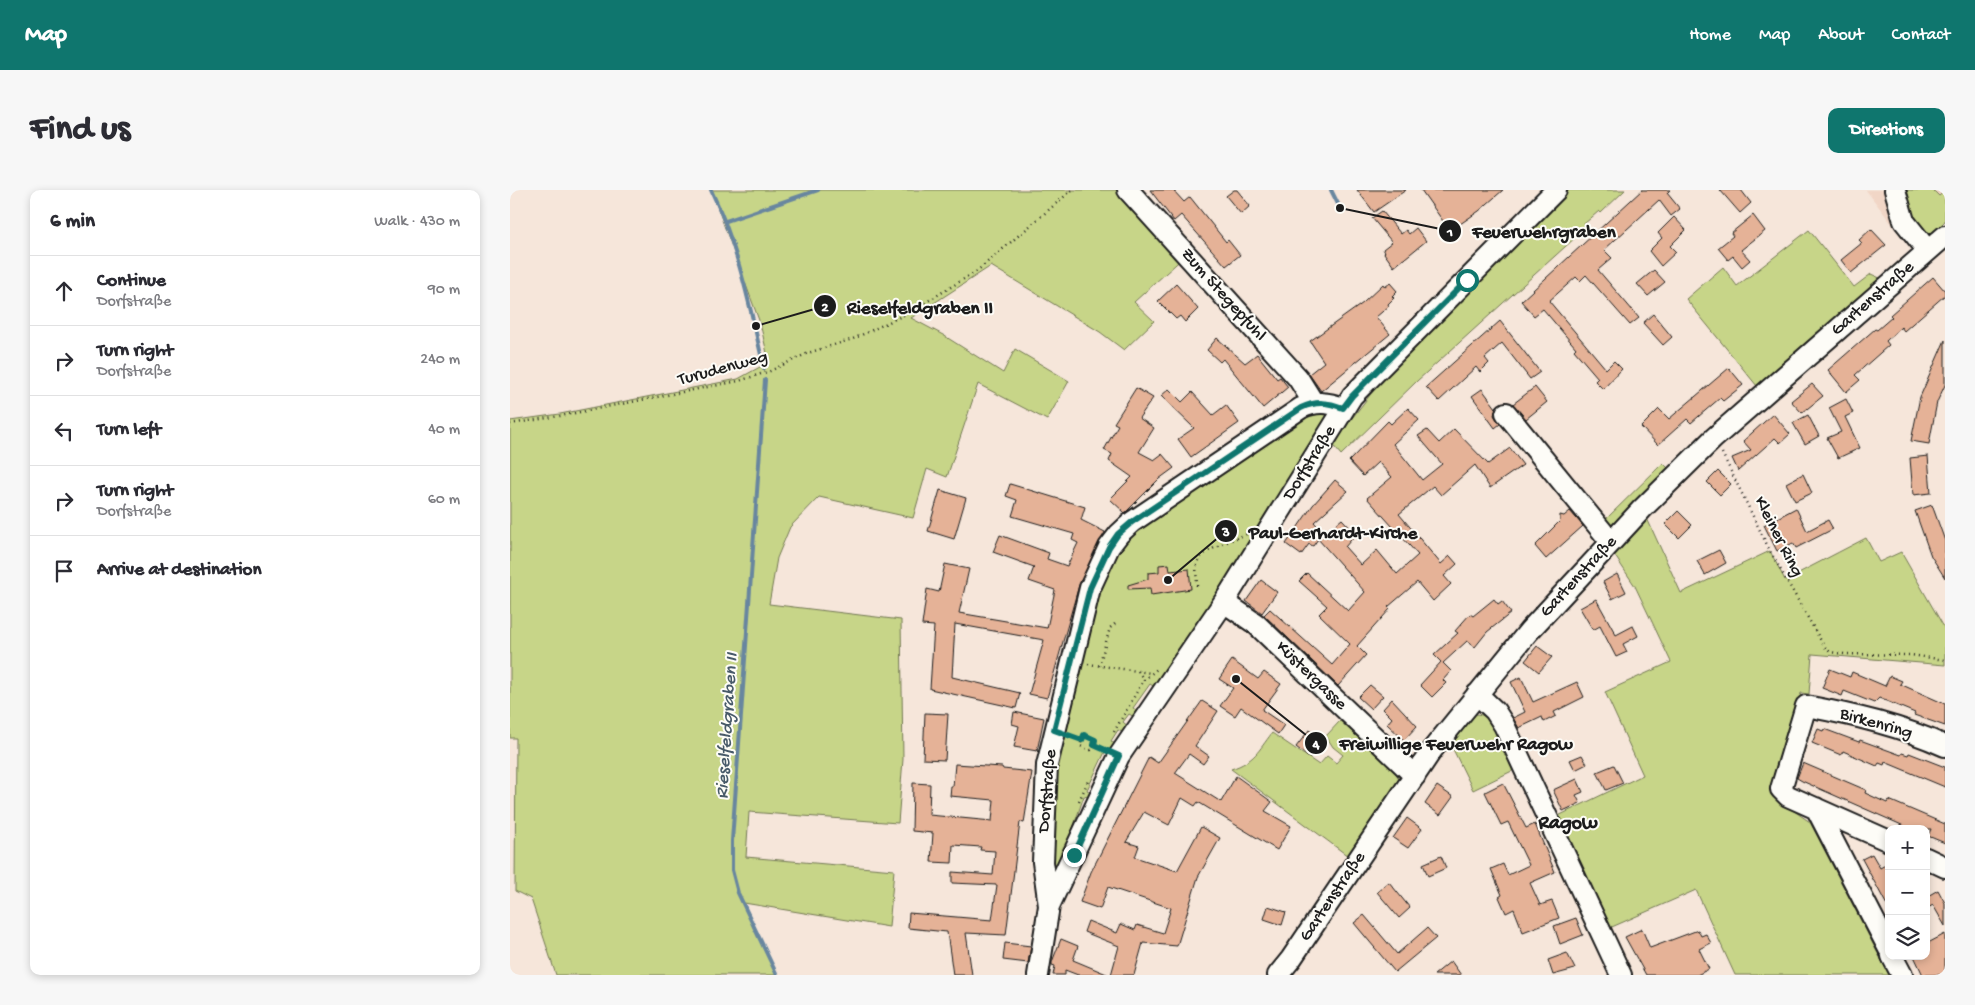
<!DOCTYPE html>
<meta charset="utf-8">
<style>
:root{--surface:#fff;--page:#f7f7f7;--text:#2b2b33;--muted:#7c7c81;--line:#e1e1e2;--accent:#0f766e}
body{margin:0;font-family:"Gochi Hand",sans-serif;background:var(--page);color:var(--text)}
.controls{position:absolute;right:15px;bottom:15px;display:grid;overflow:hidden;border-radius:10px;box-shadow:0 2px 8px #0003}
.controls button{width:45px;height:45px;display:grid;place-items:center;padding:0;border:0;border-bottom:1px solid var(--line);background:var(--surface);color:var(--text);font:25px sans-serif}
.stop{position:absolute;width:15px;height:15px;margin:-11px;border:4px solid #0f766e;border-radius:50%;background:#fff}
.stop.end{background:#0f766e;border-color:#fff;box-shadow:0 1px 5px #0008}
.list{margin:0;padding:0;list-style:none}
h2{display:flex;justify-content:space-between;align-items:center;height:65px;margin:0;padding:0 20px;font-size:21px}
h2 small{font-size:16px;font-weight:400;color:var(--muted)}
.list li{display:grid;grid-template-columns:32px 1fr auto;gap:15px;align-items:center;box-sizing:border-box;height:70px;padding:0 20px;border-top:1px solid var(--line)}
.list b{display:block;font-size:19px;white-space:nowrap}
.list p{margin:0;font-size:16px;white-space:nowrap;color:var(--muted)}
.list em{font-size:16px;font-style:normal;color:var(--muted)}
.icon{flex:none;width:28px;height:28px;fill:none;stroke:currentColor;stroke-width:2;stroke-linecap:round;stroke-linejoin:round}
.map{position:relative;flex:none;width:1435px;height:785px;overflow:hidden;border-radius:10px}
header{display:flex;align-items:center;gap:30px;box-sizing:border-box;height:70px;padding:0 25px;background:var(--accent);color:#fff}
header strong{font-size:24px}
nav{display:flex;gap:28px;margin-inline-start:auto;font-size:18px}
.intro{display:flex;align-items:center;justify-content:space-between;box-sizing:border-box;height:120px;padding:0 30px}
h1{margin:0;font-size:35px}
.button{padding:12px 22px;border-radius:10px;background:var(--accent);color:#fff;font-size:18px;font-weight:700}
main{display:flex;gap:30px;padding:0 30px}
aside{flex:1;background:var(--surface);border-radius:10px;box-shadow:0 2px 8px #0003}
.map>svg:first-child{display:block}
.built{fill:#f1d6c6}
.green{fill:#c7d588;stroke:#727852}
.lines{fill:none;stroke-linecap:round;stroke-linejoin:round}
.stream{stroke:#68869f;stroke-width:4}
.building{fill:#e5b297;stroke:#1c1c1c}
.minor-casing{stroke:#1c1c1c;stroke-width:24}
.path{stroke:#1c1c1c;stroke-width:2.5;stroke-dasharray:1 4;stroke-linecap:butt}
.minor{stroke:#fdfcf7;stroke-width:20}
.route{stroke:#0f766e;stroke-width:6}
.labels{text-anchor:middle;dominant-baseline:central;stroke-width:4;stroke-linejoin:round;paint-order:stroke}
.street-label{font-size:18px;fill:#1c1c1c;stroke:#fdfcf7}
.water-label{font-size:19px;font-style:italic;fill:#485a69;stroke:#fdfcf7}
.quarter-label{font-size:20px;font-weight:bold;fill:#1c1c1c;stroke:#fdfcf7}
.leader{fill:none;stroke:#1c1c1c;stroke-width:2}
.callout-dot{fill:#1c1c1c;stroke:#fdfcf7;stroke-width:2}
.mark-label{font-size:15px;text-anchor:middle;font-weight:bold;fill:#fff}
.callout-label{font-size:19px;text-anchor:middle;font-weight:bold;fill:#1c1c1c;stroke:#fdfcf7;stroke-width:4;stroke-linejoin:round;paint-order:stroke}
</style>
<header>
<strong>Map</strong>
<nav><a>Home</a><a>Map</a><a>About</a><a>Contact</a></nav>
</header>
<div class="intro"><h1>Find us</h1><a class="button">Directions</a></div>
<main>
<aside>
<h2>6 min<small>Walk · 430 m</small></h2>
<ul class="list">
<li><svg class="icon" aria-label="ahead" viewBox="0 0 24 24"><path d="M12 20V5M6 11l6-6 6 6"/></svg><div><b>Continue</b><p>Dorfstraße</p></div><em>90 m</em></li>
<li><svg class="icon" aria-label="right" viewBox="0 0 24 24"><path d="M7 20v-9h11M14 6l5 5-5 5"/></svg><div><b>Turn right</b><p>Dorfstraße</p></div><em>240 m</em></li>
<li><svg class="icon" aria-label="left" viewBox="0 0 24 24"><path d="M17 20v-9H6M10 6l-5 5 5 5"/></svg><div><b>Turn left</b></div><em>40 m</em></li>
<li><svg class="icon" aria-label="right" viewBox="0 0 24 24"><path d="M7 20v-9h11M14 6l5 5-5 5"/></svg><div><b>Turn right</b><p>Dorfstraße</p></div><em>60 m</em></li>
<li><svg class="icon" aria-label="arrive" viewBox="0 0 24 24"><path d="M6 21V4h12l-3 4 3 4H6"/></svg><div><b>Arrive at destination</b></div></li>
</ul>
</aside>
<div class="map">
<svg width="1435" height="785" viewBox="0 0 1435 785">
<rect width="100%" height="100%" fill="#f6e6da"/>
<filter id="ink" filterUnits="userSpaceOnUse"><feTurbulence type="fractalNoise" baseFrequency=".02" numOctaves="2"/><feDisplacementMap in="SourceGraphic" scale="10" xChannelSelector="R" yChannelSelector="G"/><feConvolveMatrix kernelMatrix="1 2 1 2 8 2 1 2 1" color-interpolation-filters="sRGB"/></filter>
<g filter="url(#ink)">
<!-- built -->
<path class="built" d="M 1356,0 L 1435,0 L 1435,24 L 1397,54 Z"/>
<!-- green -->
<path class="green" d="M 201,0 L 620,0 L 676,65 L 624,112 L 644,131 L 614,160 L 590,142 L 481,76 L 401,128 L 433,145 L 493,183 L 505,159 L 559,191 L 537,230 L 468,194 L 437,287 L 417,279 L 403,328 L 309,307 L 280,337 L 267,368 L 259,414 L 391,430 L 393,569 L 388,633 L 239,622 L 236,667 L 384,680 L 379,737 L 234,713 L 267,785 L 46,785 L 21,709 L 5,701 L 6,548 L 0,548 L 0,231 L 50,224 L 228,189 L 259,172 L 250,133 Z
M 1053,0 L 1115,0 L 1091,23 L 1089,21 L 1074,34 L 1077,37 L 907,191 L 831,265 L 822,254 L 884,174 Z
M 1392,0 L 1423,0 L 1429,6 L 1435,1 L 1435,31 L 1415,51 L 1409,43 Z
M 1299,40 L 1344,97 L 1361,84 L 1372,89 L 1247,196 L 1176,109 L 1213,77 L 1227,96 Z
M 799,219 L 819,223 L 821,227 L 648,499 L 640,494 L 623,518 L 630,523 L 626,528 L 619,524 L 613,532 L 620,538 L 616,544 L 608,540 L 601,551 L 609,557 L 604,565 L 595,562 L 577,600 L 584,604 L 582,608 L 574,606 L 549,679 L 543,679 L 542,576 L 587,401 L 606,361 L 634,335 L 676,308 Z
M 1153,273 L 1158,278 L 1099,339 L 1094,331 Z
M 1135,324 L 1171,403 L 1260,361 L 1275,390 L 1356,348 L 1369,372 L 1391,362 L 1435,439 L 1435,475 L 1302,464 L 1299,504 L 1291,503 L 1271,612 L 1300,632 L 1379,785 L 1225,785 L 1186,700 L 1095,740 L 1044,628 L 1133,585 L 1095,502 L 1161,472 L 1125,396 L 1101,360 Z
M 967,524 C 988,526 998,562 1006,579 L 963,600 L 940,553 L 962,526 Z
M 830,531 L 885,581 L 889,589 L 888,594 L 838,666 L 721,579 C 745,571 748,561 762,543 L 809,575 L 817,566 L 826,573 L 833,565 L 823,557 L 816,546 Z"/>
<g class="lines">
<!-- stream -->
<path class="stream" d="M 201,0 C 228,56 240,117 254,178
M 821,0 L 830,18
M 216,31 L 308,0
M 255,190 L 222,651 L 222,680 L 228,703 L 267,785"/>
</g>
<!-- building -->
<path class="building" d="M 640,0 L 663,0 L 674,12 L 680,7 L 716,52 L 718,50 L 730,65 L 716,76 L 671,25 L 664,31 Z
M 724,0 L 727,0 L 740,16 L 731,24 L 716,6 Z
M 847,0 L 896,0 L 864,22 Z
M 911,0 L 993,0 L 969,21 L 940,41 Z
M 1132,0 L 1160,0 L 1157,3 L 1170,19 L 1161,26 L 1149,10 L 1094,60 L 1102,68 L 1088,80 L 1129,128 L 1120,135 L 1076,85 L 1070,91 L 1066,87 L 1039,111 L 1096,179 L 1104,171 L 1112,179 L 1093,199 L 1085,191 L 1088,188 L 1064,160 L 1066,158 L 1033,119 L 1024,126 L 1011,111 Z
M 1210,0 L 1231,0 L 1241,13 L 1230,23 Z
M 872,21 L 891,44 L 896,40 L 899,44 L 906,38 L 916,51 L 884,77 L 874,63 L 875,62 L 873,59 L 882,52 L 862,28 Z
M 1243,25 L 1255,41 L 1231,60 L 1240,70 L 1232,77 L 1223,66 L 1218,70 L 1208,58 L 1223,46 L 1221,43 Z
M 1164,27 L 1176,40 L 1160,56 L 1166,62 L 1151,76 L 1139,61 L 1152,48 L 1148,43 Z
M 1361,39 L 1376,55 L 1341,83 L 1331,70 L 1352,53 L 1349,50 Z
M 1144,80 L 1155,92 L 1138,106 L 1127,94 Z
M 1423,87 L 1435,101 L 1435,105 L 1394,141 L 1391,137 L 1376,151 L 1379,155 L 1345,185 L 1350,190 L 1336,202 L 1318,180 L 1365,139 L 1367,140 L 1382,127 L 1380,125 Z
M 880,93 L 887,101 L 882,106 L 884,108 L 878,114 L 879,116 L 866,127 L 880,144 L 811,201 L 799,184 L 814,172 L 800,151 L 853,113 L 873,94 L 875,97 Z
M 666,94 L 688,119 L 675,132 L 670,126 L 666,129 L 648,111 Z
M 1143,124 L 1162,147 L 1153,155 L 1133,133 Z
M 990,131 L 1030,182 L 1020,189 L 992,153 L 975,168 L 979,173 L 970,182 L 966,177 L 929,211 L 916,197 Z
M 707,148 L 735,173 L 747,164 L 767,189 L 770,187 L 778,197 L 753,218 L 713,169 L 710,172 L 697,160 Z
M 1435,150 L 1435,195 L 1427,212 L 1419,254 L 1401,251 L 1410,207 Z
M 1219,178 L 1233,195 L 1213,211 L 1210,208 L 1181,233 L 1177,229 L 1148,255 L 1131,237 L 1149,219 L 1159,229 Z
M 1302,194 L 1313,206 L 1292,223 L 1281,211 Z
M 1025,197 L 1037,212 L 1016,229 L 1003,214 Z
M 626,198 L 643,208 L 629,228 L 644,238 L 629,262 L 644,270 L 652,264 L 664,278 L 649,289 L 615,323 L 600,309 L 622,287 L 599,271 L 602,264 L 594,260 L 608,235 L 604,233 Z
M 659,199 L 672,212 L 682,202 L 703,225 L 716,215 L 729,233 L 681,267 L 668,249 L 684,238 L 651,206 Z
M 972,199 L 986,218 L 984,225 L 990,234 L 985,238 L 962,206 Z
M 1336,209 L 1343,223 L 1335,227 L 1350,258 L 1328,268 L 1317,248 L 1331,242 L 1319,218 Z
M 898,218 L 909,230 L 883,254 L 912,290 L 932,274 L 908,246 L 917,240 L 929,253 L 944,239 L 978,274 L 1000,258 L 1013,275 L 980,298 L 965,275 L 931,305 L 923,296 L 889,324 L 931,374 L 940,366 L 947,374 L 934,386 L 941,394 L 923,411 L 907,392 L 878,417 L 880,419 L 847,456 L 856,465 L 828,496 L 754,425 L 760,419 L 822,475 L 840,454 L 809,424 L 817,416 L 789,391 L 797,383 L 838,421 L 855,402 L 808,349 L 832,329 L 846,344 L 835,357 L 851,375 L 867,360 L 887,384 L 908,365 L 857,308 L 882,287 L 868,272 L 853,286 L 839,271 L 878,231 L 881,234 Z
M 1263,224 L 1280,244 L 1270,253 L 1265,248 L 1228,281 L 1222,268 L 1241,260 L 1233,251 Z
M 1298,225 L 1309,246 L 1295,254 L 1283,233 Z
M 1418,266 L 1421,303 L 1403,305 L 1400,268 Z
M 1208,281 L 1221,294 L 1210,305 L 1197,292 Z
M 1293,284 L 1302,303 L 1285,311 L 1276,293 Z
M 825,290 L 838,301 L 804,332 L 813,342 L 803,356 L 799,354 L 791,365 L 776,354 L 803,315 Z
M 500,294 L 575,317 L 571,330 L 595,342 L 569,395 L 537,508 L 519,504 L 534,450 L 445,434 L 442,487 L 510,503 L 506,518 L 420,499 L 424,436 L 412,435 L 417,399 L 429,402 L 435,374 L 459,379 L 449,423 L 537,438 L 545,400 L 519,391 L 524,377 L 483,362 L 490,345 L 539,363 L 537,369 L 557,376 L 568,353 L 562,350 L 564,344 L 502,326 L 507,310 L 496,306 Z
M 430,300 L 456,308 L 444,349 L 418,341 Z
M 1422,315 L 1435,351 L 1435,388 L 1421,366 L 1405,321 Z
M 1286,318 L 1297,341 L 1318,330 L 1323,339 L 1286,358 L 1283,353 L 1267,361 L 1254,335 Z
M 1060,321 L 1073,336 L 1036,369 L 1025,356 L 1050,331 L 1050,325 L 1054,326 Z
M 1168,321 L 1182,335 L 1169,348 L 1155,334 Z
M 1209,360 L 1216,373 L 1195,385 L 1187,371 Z
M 659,374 L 660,381 L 679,379 L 681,399 L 641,405 L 640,398 L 618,399 L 618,395 L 638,389 L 638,383 L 649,382 L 649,375 Z
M 1107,384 L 1116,402 L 1102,409 L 1093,392 Z
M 751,390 L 767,402 L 752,423 L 736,411 Z
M 984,409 L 988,414 L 992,411 L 1001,423 L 977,442 L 965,457 L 957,451 L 933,473 L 941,481 L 933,490 L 936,493 L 922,507 L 910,495 L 931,472 L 924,465 L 948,443 L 945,441 L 960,424 L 963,426 Z
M 1086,409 L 1106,445 L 1123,436 L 1128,446 L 1113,454 L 1117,462 L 1106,467 L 1090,436 L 1083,440 L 1070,418 Z
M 1027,456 L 1042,467 L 1029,482 L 1015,471 Z
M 722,470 L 748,489 L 754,482 L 771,494 L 752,520 L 774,535 L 768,544 L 731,517 L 725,526 L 710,516 L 723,498 L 709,489 Z
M 1320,479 L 1340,487 L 1342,482 L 1375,496 L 1380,486 L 1392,491 L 1390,494 L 1435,514 L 1435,536 L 1404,525 L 1405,523 L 1369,508 L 1364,513 L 1334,501 L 1332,506 L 1312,498 Z
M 1011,487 L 1023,512 L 1067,492 L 1074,507 L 1044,522 L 1046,526 L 1034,532 L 1032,527 L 1009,538 L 1003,528 L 1015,522 L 1001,492 Z
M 860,495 L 873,506 L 861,519 L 848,507 Z
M 882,509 L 907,536 L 894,550 L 877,534 L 882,528 L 873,519 Z
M 692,511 L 708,521 L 685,556 L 699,566 L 693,574 L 679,564 L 665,583 L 711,612 L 726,586 L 762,612 L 755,621 L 781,636 L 767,660 L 688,612 L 685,616 L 672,608 L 659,635 L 634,622 L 616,652 L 629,656 L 625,667 L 667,681 L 691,637 L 710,648 L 688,687 L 667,756 L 633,753 L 624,785 L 601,785 L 609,756 L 574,742 L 578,731 L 607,743 L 611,734 L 625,740 L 627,735 L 653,743 L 661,718 L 598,697 L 590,719 L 570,712 L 581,682 L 639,567 L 648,573 Z
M 504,522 L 534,528 L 527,561 L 504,557 L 509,536 L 502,534 Z
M 415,523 L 438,524 L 435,570 L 413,569 Z
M 1308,539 L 1313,541 L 1314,539 L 1349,552 L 1350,550 L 1391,565 L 1392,563 L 1398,565 L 1399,563 L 1435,577 L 1435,597 L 1375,572 L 1374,575 L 1369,573 L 1367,576 L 1333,561 L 1331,565 L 1302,553 Z
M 799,540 L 813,550 L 800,568 L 786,557 Z
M 1072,565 L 1077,574 L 1065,580 L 1060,570 Z
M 1293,573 L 1356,600 L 1355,603 L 1377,613 L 1379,610 L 1435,634 L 1435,653 L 1418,646 L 1421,639 L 1393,639 L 1394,636 L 1292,591 L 1287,588 Z
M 445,574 L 492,577 L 493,579 L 522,582 L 514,633 L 510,632 L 496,745 L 456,743 L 462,785 L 443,785 L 437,742 L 398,738 L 399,723 L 482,730 L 487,695 L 442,693 L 442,682 L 483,685 L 485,661 L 470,660 L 471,657 L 443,655 L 442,673 L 421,672 L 423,643 L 402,641 L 403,593 L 420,594 L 419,625 L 482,631 L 484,610 L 440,606 L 441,596 L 443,596 Z
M 1104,575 L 1113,593 L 1096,600 L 1087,582 Z
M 1067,589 L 1073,602 L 1066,605 L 1070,613 L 1053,621 L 1043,600 Z
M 993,593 L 1016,638 L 1025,634 L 1045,682 L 1020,693 L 1030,715 L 1042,711 L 1049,728 L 1013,742 L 1004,719 L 996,723 L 989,707 L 992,705 L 981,679 L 993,674 L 998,685 L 1019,675 L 998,632 L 991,635 L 975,602 Z
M 927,596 L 943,607 L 930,625 L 915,614 Z
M 897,628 L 912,639 L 898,658 L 883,648 Z
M 1362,664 L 1370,678 L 1379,673 L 1379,719 L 1352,669 Z
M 931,666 L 936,678 L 918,686 L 913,674 Z
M 879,692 L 900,718 L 889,728 L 867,702 Z
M 1428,700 L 1435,713 L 1435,736 L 1423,715 L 1416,719 L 1416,707 Z
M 758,716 L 776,722 L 772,735 L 754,729 Z
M 854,725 L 887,764 L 917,738 L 926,748 L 885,782 L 844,733 Z
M 1066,728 L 1073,745 L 1050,754 L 1044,736 Z
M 1132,739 L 1140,758 L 1188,740 L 1191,746 L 1196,744 L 1201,753 L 1189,759 L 1199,779 L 1187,785 L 1136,785 L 1115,747 Z
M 1435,744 L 1435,785 L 1413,785 L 1404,766 L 1416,766 L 1416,754 Z
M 551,749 L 568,756 L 563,770 L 599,785 L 568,785 L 555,780 L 555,785 L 543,785 L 545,776 L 542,775 L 542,772 Z
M 495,753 L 521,756 L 518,773 L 493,770 Z
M 1057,763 L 1065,779 L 1043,785 L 1038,770 Z
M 941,771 L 951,785 L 924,785 Z"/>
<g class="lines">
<!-- minor casing -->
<g class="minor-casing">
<path id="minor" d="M 618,0 L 788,188 L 803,212
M 1385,0 L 1394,31 L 1418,61
M 996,223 L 1101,352
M 714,412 L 746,434 L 905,586
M 967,504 L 985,521 L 994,535 L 1111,785
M 1306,618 L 1379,759
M 1379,651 L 1278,606 L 1271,599 L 1296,516 C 1344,525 1391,536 1435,556
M 1416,668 L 1435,677
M 539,716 L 533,672 L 537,575 L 580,398 L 599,357 L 609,344 L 622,332 L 791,218 C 806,211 818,212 833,218
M 1382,766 L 1392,785
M 528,785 L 539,716 L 609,566 L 714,412 L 842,206 L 1046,0
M 768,785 L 781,769 L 922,560 L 1019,441 L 1132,319 L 1204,248 L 1435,46"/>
</g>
<!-- path -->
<path class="path" d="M 0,234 L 50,226 L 229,191 L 260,181 L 298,163 L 343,149 L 400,122 L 467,81 L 562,0
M 1212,263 L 1260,361 L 1314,456 L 1320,462 L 1334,464 L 1401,465 L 1435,470
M 687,396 C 687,387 684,376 690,368 C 697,359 726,348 737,344
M 578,474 L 641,483
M 589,476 L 600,438 L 606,433
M 628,481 L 634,490
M 604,542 L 633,491 L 647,479
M 560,546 L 572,550 L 570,556 L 581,560 L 583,555 L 596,560
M 572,550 L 574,545 L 585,550 L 583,555
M 569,611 L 578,591"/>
<!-- minor -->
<use href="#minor" class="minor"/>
</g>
</g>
<g class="lines" filter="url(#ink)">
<!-- route -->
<path class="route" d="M 564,665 L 609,566 L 584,555 L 585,550 L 574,545 L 572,550 L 544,540 L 580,398 L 599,357 L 608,344 L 622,332 L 791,218 C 806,211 818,212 833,218 L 842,206 L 957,90"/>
</g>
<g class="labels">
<!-- street labels -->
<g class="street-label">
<text transform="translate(713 105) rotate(48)">Zum Stegepfuhl</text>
<text transform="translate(1363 109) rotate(-41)">Gartenstraße</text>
<text transform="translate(213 179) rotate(-15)">Turudenweg</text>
<text transform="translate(800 273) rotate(-58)">Dorfstraße</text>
<text transform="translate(1268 347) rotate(63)">Kleiner Ring</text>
<text transform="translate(1069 387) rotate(-47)">Gartenstraße</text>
<text transform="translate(801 486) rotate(44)">Küstergasse</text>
<text transform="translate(1366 534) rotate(16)">Birkenring</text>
<text transform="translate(538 601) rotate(-85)">Dorfstraße</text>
<text transform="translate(823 707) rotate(-56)">Gartenstraße</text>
</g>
<!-- water labels -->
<g class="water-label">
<text transform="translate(218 536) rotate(-86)">Rieselfeldgraben II</text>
</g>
<!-- quarter labels -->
<g class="quarter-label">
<text x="1058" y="634">Ragow</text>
</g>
</g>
<!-- callouts -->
<path class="leader" d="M830 18L940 41M246 136L315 116M658 390L716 341M726 489L806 553"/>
<g class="callout-dot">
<circle cx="830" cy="18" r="5"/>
<circle cx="246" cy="136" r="5"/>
<circle cx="658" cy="390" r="5"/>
<circle cx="726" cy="489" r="5"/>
<circle cx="940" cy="41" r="12"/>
<circle cx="315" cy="116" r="12"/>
<circle cx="716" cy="341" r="12"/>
<circle cx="806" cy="553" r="12"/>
</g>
<g class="mark-label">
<text x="940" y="46">1</text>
<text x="315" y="121">2</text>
<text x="716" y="346">3</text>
<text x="806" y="558">4</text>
</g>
<g class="callout-label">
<text x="1034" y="47">Feuerwehrgraben</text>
<text x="410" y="123">Rieselfeldgraben II</text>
<text x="823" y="348">Paul-Gerhardt-Kirche</text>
<text x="946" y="559">Freiwillige Feuerwehr Ragow</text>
</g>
</svg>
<div class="controls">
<button>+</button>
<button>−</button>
<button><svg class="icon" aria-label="layers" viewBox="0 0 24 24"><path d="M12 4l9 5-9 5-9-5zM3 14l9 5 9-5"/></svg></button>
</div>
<div class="stop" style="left:957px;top:90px"></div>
<div class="stop end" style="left:564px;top:665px"></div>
</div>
</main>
